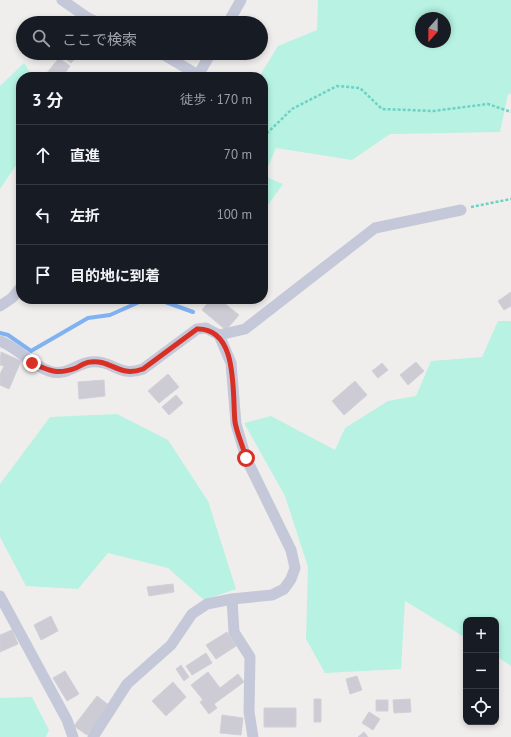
<!DOCTYPE html>
<html lang="ja">
<meta charset="utf-8">
<style>
:root{--surface:#171b24;--page:#242831;--text:#f1f3f6;--muted:#9ea1a6;--line:#363941}
body{margin:0;font-family:"PT Sans","Noto Sans JP",sans-serif;background:var(--page);color:var(--text)}
.controls{position:absolute;right:12px;bottom:12px;display:grid;overflow:hidden;border-radius:8px;box-shadow:0 2px 6px #0003}
.controls button{width:36px;height:36px;display:grid;place-items:center;padding:0;border:0;border-bottom:1px solid var(--line);background:var(--surface);color:var(--text);font:20px sans-serif}
.compass{position:absolute;left:415px;top:12px;width:36px;height:36px;border-radius:50%;background:var(--surface);box-shadow:0 2px 6px #0003;rotate:201deg}
.stop{position:absolute;width:12px;height:12px;margin:-9px;border:3px solid #d93025;border-radius:50%;background:#fff}
.stop.end{background:#d93025;border-color:#fff;box-shadow:0 1px 4px #0008}
.list{margin:0;padding:0;list-style:none}
h2{display:flex;justify-content:space-between;align-items:center;height:52px;margin:0;padding:0 16px;font-size:17px}
h2 small{font-size:13px;font-weight:400;color:var(--muted)}
.list li{display:grid;grid-template-columns:26px 1fr auto;gap:12px;align-items:center;box-sizing:border-box;height:60px;padding:0 16px;border-top:1px solid var(--line)}
.list b{display:block;font-size:15px;white-space:nowrap}
.list em{font-size:13px;font-style:normal;color:var(--muted)}
.icon{flex:none;width:22px;height:22px;fill:none;stroke:currentColor;stroke-width:2;stroke-linecap:round;stroke-linejoin:round}
.map{position:relative;flex:none;width:511px;height:737px;overflow:hidden}
.search{position:absolute;background:var(--surface);box-shadow:0 2px 6px #0003;left:16px;top:16px;width:252px;height:44px;display:flex;align-items:center;gap:10px;box-sizing:border-box;padding:0 14px;border-radius:22px;color:var(--muted);font-size:15px}
.panel{position:absolute;background:var(--surface);box-shadow:0 2px 6px #0003;left:16px;top:72px;width:252px;height:232px;border-radius:16px}
.map>svg:first-child{display:block}
.green{fill:#b7f2e2;fill-rule:evenodd}
.lines{fill:none;stroke-linecap:round;stroke-linejoin:round}
.stream{stroke:#80b2f2;stroke-width:4}
.building{fill:#cdccd5;stroke:#d1d0d9}
.path{stroke:#6cd2c4;stroke-width:2.5;stroke-dasharray:3 2;stroke-linecap:butt}
.minor{stroke:#c5c8d8;stroke-width:11}
.route{stroke:#d93025;stroke-width:5}
</style>
<div class="map">
<svg width="511" height="737" viewBox="0 0 511 737">
<rect width="100%" height="100%" fill="#f0eeec"/>
<!-- green -->
<path class="green" d="M 318,0 L 511,0 L 511,94 L 508,94 L 500,132 L 390,134 L 352,160 L 276,148 L 264,176 L 283,184 L 263,212 L 263,77 L 259,77 L 278,46 L 317,30 ZM 421,18 L 445,18 L 445,42 L 421,42 Z
M 24,63 L 33,77 L 21,77 L 21,158 L 0,189 L 0,86 Z
M 498,321 L 511,321 L 511,666 L 496,656 L 496,620 L 466,620 L 466,638 L 405,601 L 401,669 L 325,673 L 306,639 L 308,567 L 285,496 L 244,423 L 271,416 L 335,450 L 345,428 L 388,401 L 416,396 L 431,361 L 482,357 Z
M 117,414 L 168,440 L 208,501 L 236,589 L 204,600 L 168,568 L 108,553 L 78,589 L 26,586 L 0,537 L 0,484 L 50,417 Z
M 32,697 L 49,730 L 46,737 L 0,737 L 0,698 Z"/>
<g class="lines">
<!-- stream -->
<path class="stream" d="M 157,299 L 193,312
M 0,333 L 8,335 L 31,351 L 88,318 L 110,315 L 146,299"/>
</g>
<!-- building -->
<path class="building" d="M 64,53 L 80,53 L 71,63 L 62,56 Z
M 59,58 L 70,66 L 62,77 L 49,77 L 46,74 Z
M 511,292 L 511,306 L 504,310 L 498,301 Z
M 211,299 L 219,299 L 239,315 L 226,330 L 202,310 Z
M 221,299 L 231,299 L 227,304 Z
M 1,352 L 21,361 L 9,389 L 0,385 L 0,374 L 4,366 L 0,365 Z
M 416,362 L 424,371 L 408,385 L 400,375 Z
M 382,363 L 388,370 L 378,378 L 372,371 Z
M 168,374 L 179,387 L 159,403 L 148,391 Z
M 104,380 L 105,396 L 79,399 L 78,382 Z
M 355,381 L 367,395 L 344,415 L 332,401 Z
M 176,395 L 183,403 L 169,415 L 162,407 Z
M 173,584 L 174,592 L 149,596 L 147,587 Z
M 51,616 L 58,631 L 41,640 L 34,625 Z
M 12,630 L 18,644 L 0,652 L 0,635 Z
M 227,632 L 236,646 L 216,659 L 206,645 Z
M 206,653 L 212,663 L 192,675 L 186,666 Z
M 181,665 L 189,677 L 184,681 L 176,669 Z
M 65,671 L 79,694 L 67,701 L 53,678 Z
M 208,672 L 220,688 L 238,674 L 244,682 L 214,704 L 217,708 L 209,714 L 200,702 L 203,700 L 191,685 Z
M 357,676 L 362,690 L 350,694 L 346,679 Z
M 173,682 L 186,697 L 166,716 L 152,701 Z
M 97,696 L 110,706 L 87,735 L 74,726 Z
M 314,699 L 321,699 L 321,722 L 314,722 Z
M 410,699 L 411,712 L 394,713 L 393,700 Z
M 376,700 L 388,700 L 388,711 L 376,711 Z
M 264,708 L 296,708 L 296,727 L 264,727 Z
M 369,712 L 380,719 L 373,730 L 362,723 Z
M 222,715 L 243,718 L 241,735 L 220,733 Z
M 364,732 L 368,737 L 358,737 Z"/>
<g class="lines">
<!-- path -->
<path class="path" d="M 263,137 L 292,109 L 337,86 L 360,88 L 382,109 L 433,111 L 488,104 L 511,112
M 471,207 L 511,199"/>
<!-- minor -->
<path class="minor" d="M 62,0 L 88,18 L 99,23
M 228,23 L 241,0
M 161,53 L 198,75
M 197,77 L 211,53
M 0,306 L 12,298 L 21,287
M 219,335 L 245,329 L 375,228 L 461,210
M 0,341 C 18,348 30,364 49,371 C 65,377 76,364 90,362 C 112,359 119,378 143,369 L 197,329 L 206,328 L 219,335 L 231,363 L 236,424 L 246,458 L 291,550 L 295,568 L 291,579 L 284,589 L 272,595 L 232,599 L 207,604 L 192,614 L 171,645 L 127,684 L 93,737
M 0,596 L 67,720 L 73,737
M 232,599 L 234,632 L 250,657 L 249,712 L 253,737"/>
</g>
<g class="lines">
<!-- route -->
<path class="route" d="M 32,363 C 50,371 57,375 76,368 C 80,366 86,362 90,362 C 112,359 118,378 143,369 L 197,329 C 239,328 232,394 235,422 C 237,434 243,446 246,458"/>
</g>
</svg>
<div class="controls">
<button>+</button>
<button>−</button>
<button><svg class="icon" aria-label="locate" viewBox="0 0 24 24"><circle cx="12" cy="12" r="6"/><path d="M12 2v4M12 18v4M2 12h4M18 12h4"/></svg></button>
</div>
<svg class="compass" viewBox="-18 -18 36 36"><path d="M0-13l5 13h-10z" fill="#e53935"/><path d="M0 13l5-13h-10z" fill="#9ea1a6"/></svg>
<div class="stop" style="left:246px;top:458px"></div>
<div class="stop end" style="left:32px;top:363px"></div>
<div class="search"><svg class="icon" aria-label="search" viewBox="0 0 24 24"><circle cx="10" cy="10" r="6"/><path d="M15 15l6 6"/></svg>ここで検索</div>
<section class="panel">
<h2>3 分<small>徒歩 · 170 m</small></h2>
<ul class="list">
<li><svg class="icon" aria-label="ahead" viewBox="0 0 24 24"><path d="M12 20V5M6 11l6-6 6 6"/></svg><div><b>直進</b></div><em>70 m</em></li>
<li><svg class="icon" aria-label="left" viewBox="0 0 24 24"><path d="M17 20v-9H6M10 6l-5 5 5 5"/></svg><div><b>左折</b></div><em>100 m</em></li>
<li><svg class="icon" aria-label="arrive" viewBox="0 0 24 24"><path d="M6 21V4h12l-3 4 3 4H6"/></svg><div><b>目的地に到着</b></div></li>
</ul>
</section>
</div>
